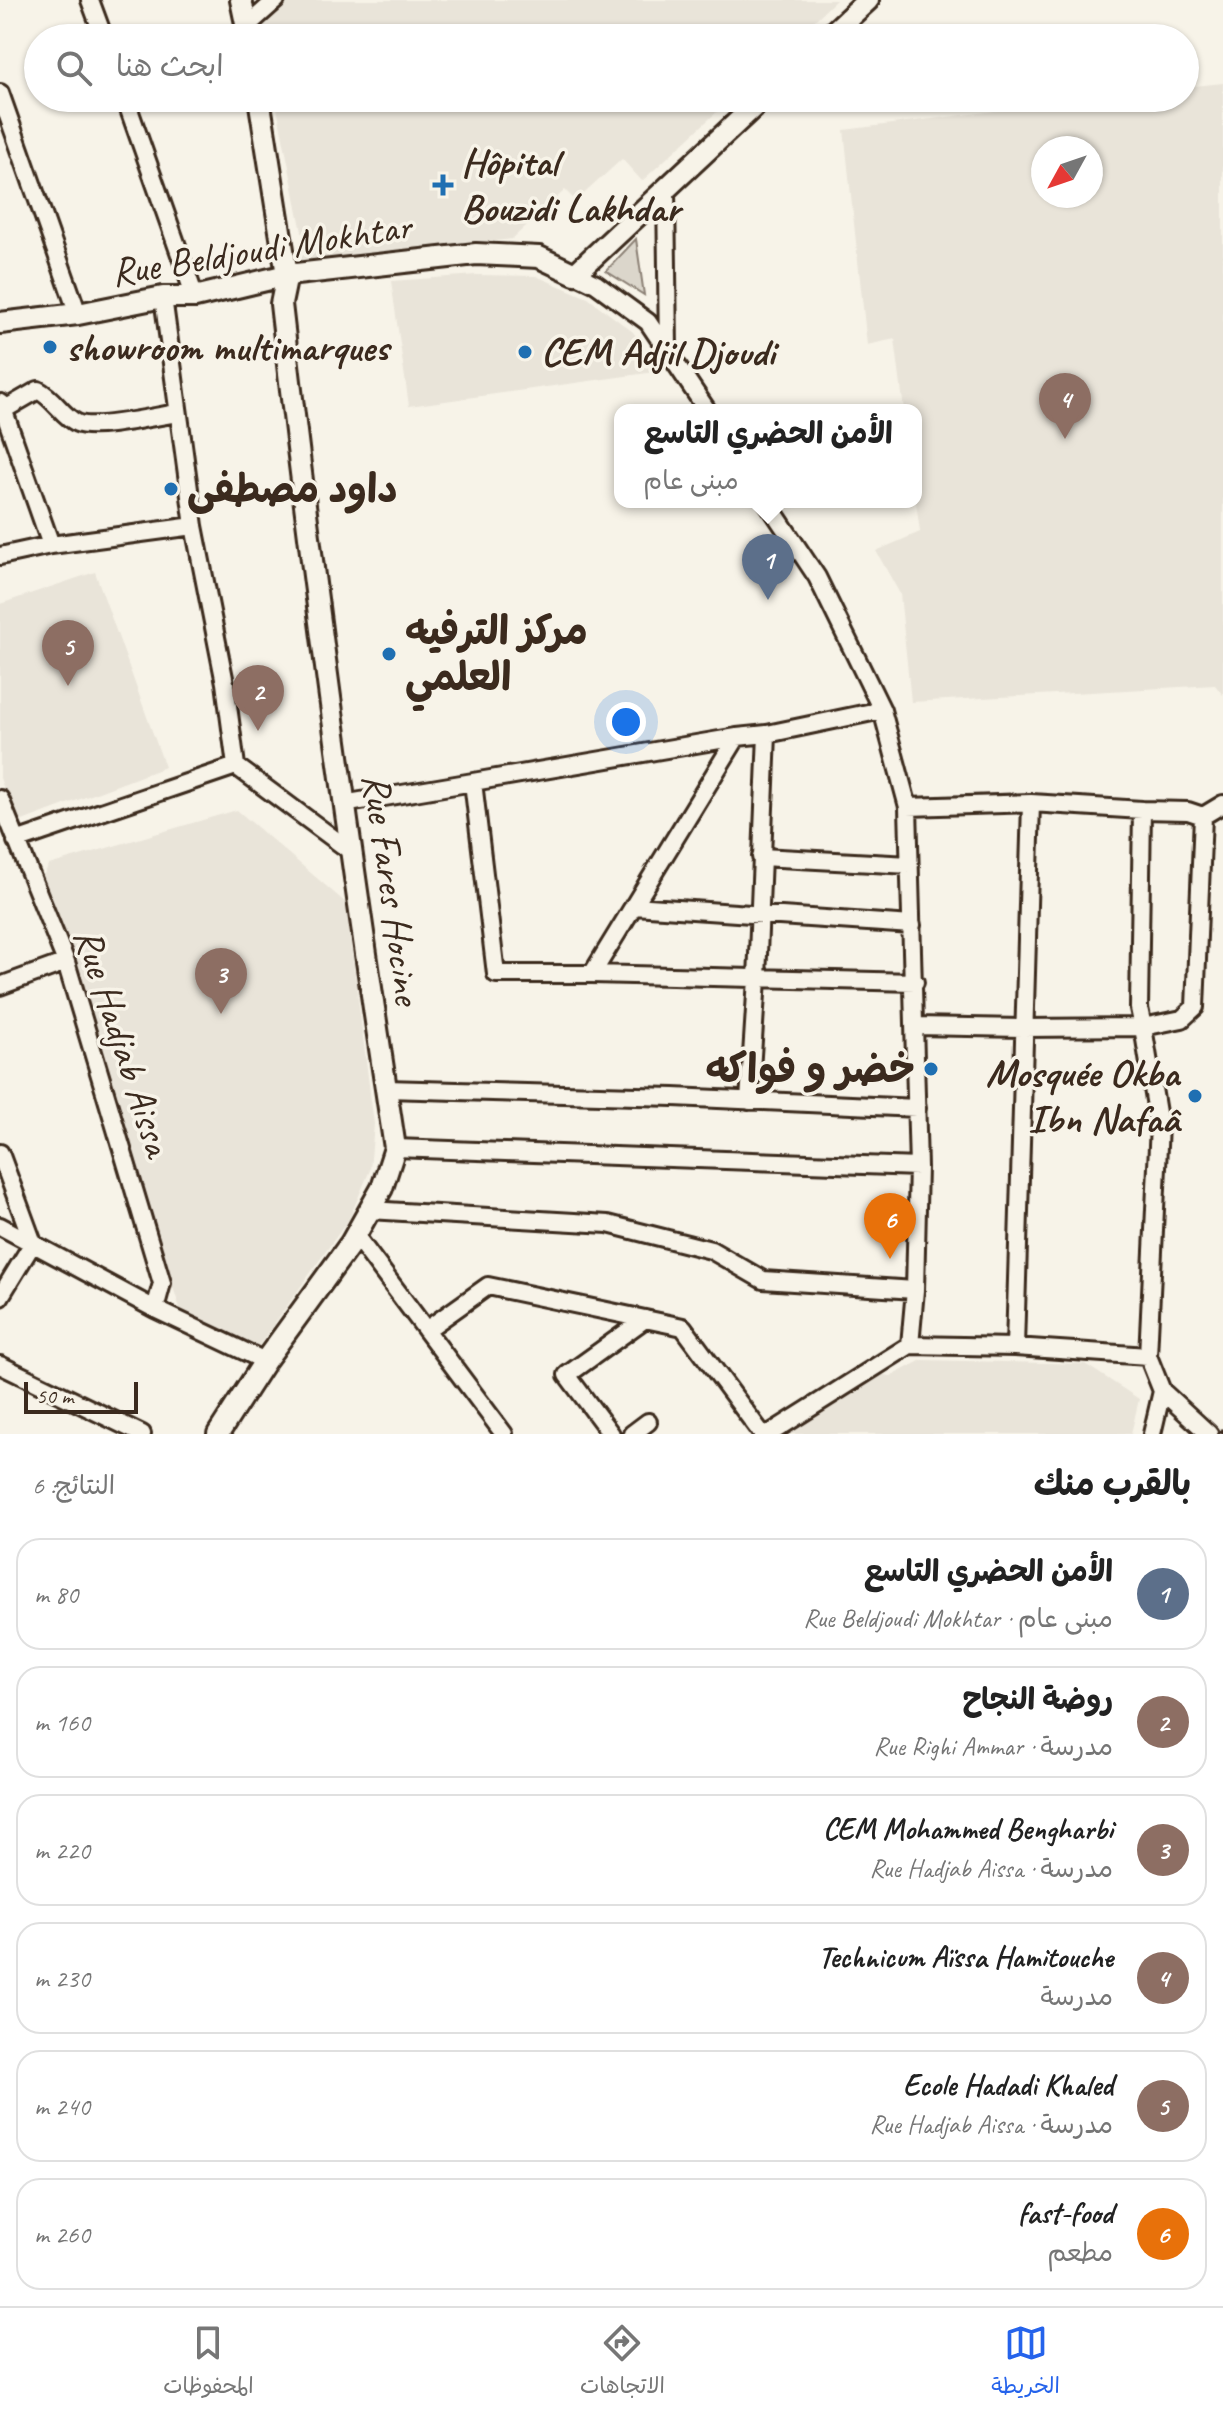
<!DOCTYPE html>
<html lang="ar">
<meta charset="utf-8">
<style>
:root{--surface:#fff;--page:#f6f6f6;--text:#222;--muted:#767676;--line:#e0e0e0;--accent:#2563eb}
body{margin:0;font-family:Caveat,"Playpen Sans Arabic",sans-serif;background:var(--page);color:var(--text);direction:rtl}
.compass{position:absolute;left:1031px;top:136px;width:72px;height:72px;border-radius:50%;background:var(--surface);box-shadow:0 2px 6px #0004;rotate:230deg}
.scale{position:absolute;left:24px;bottom:20px;width:114px;box-sizing:border-box;padding-left:8px;border:4px solid #3b2a1e;border-top:0;font-size:22px;line-height:28px;white-space:nowrap;color:#3b2a1e;-webkit-text-stroke:6px #f7f3e8;paint-order:stroke}
.you{position:absolute;left:626px;top:722px;width:28px;height:28px;margin:-20px;border:6px solid #fff;border-radius:50%;background:#1a73e8;box-shadow:0 0 0 12px #1a73e833}
.badge{display:grid;place-items:center;width:52px;height:52px;border-radius:50%;background:var(--accent);color:#fff;font-size:26px;font-weight:700}
.pin{position:absolute;translate:-50% -66px;filter:drop-shadow(0 2px 4px #0008)}
.pin::after{content:'';position:absolute;top:42px;width:28px;height:24px;background:inherit;clip-path:polygon(0 0,100% 0,50% 100%)}
.popup{position:absolute;left:614px;top:404px;width:308px;height:104px;box-sizing:border-box;display:grid;place-content:center;border-radius:16px;background:var(--surface);filter:drop-shadow(0 2px 6px #0005);font-size:26px;white-space:nowrap;color:var(--muted)}
.popup b{font-size:30px;color:var(--text)}
.popup::after{content:'';position:absolute;left:50%;top:100%;margin-left:-16px;border:16px solid transparent;border-top-color:var(--surface)}
.list{margin:0;padding:0;list-style:none}
h2{display:flex;justify-content:space-between;align-items:center;height:104px;margin:0;padding:0 32px;font-size:34px}
h2 small{font-size:26px;font-weight:400;color:var(--muted)}
.list li{display:grid;grid-template-columns:52px 1fr auto;gap:24px;align-items:center;box-sizing:border-box;height:112px;margin:0 16px 16px;padding:0 16px;border:2px solid var(--line);border-radius:24px}
.list b{display:block;font-size:30px;white-space:nowrap}
.list p{margin:0;font-size:26px;white-space:nowrap;color:var(--muted)}
.list em{font-size:26px;font-style:normal;color:var(--muted)}
.icon{flex:none;width:44px;height:44px;fill:none;stroke:currentColor;stroke-width:2;stroke-linecap:round;stroke-linejoin:round}
.map{position:relative;flex:none;width:1223px;height:1434px;overflow:hidden;direction:ltr}
.search{position:absolute;background:var(--surface);box-shadow:0 2px 6px #0004;left:24px;right:24px;top:24px;height:88px;display:flex;align-items:center;gap:20px;box-sizing:border-box;padding:0 28px;border-radius:44px;color:var(--muted);font-size:30px}
.sheet{height:872px;background:var(--surface)}
nav{display:flex;justify-content:space-around;align-items:center;box-sizing:border-box;height:112px;border-top:2px solid var(--line);background:var(--surface);font-size:22px;color:var(--muted)}
nav a{display:grid;justify-items:center;gap:4px}
nav .on{color:var(--accent)}
.map>svg:first-child{display:block}
.built{fill:#e9e4d9;fill-rule:evenodd}
.green{fill:#dbd6cb;stroke:#8b8074;stroke-width:2}
.lines{fill:none;stroke-linecap:round;stroke-linejoin:round}
.minor-casing{stroke:#3b2a1e;stroke-width:22}
.tertiary-casing{stroke:#3b2a1e;stroke-width:26}
.minor{stroke:#f7f3e8;stroke-width:16}
.tertiary{stroke:#f7f3e8;stroke-width:20}
.rail{stroke:#3b2a1e;stroke-width:5;stroke-dasharray:12 6;stroke-linecap:butt}
.poi-dot{fill:#1f6fb2;stroke:#f7f3e8;stroke-width:3}
.labels{text-anchor:middle;dominant-baseline:central;stroke-width:7;stroke-linejoin:round;paint-order:stroke}
.poi-label{font-size:40px;font-weight:bold;fill:#3b2a1e;stroke:#f7f3e8;text-anchor:start}
.street-label{font-size:40px;fill:#3b2a1e;stroke:#f7f3e8}
</style>
<div class="map">
<svg width="1223" height="1434" viewBox="0 0 1223 1434">
<rect width="100%" height="100%" fill="#f7f3e8"/>
<filter id="ink" filterUnits="userSpaceOnUse"><feTurbulence type="fractalNoise" baseFrequency=".0125" numOctaves="2"/><feDisplacementMap in="SourceGraphic" scale="16" xChannelSelector="R" yChannelSelector="G"/><feConvolveMatrix kernelMatrix="1 2 1 2 8 2 1 2 1" color-interpolation-filters="sRGB"/></filter>
<g filter="url(#ink)">
<!-- built -->
<path class="built" d="M 286,0 L 836,0 L 796,38 L 263,38 L 260,22 Z
M 1223,83 L 1223,695 L 1215,685 L 911,702 L 900,594 L 876,551 L 920,532 L 916,502 L 916,410 L 904,410 L 895,339 L 867,345 L 844,130 L 1099,98 L 1185,98 L 1185,87 ZM 1043,148 L 1091,148 L 1091,196 L 1043,196 Z
M 275,98 L 732,98 L 642,181 L 622,159 L 576,201 L 565,190 L 512,239 L 297,266 L 295,249 L 305,247 Z
M 477,275 L 536,276 L 588,298 L 633,332 L 662,371 L 409,406 L 391,281 Z
M 95,572 L 165,767 L 17,823 L 0,778 L 0,604 Z
M 237,810 L 346,903 L 374,1124 L 370,1170 L 349,1219 L 252,1355 L 185,1323 L 38,884 L 49,865 Z
M 922,1360 L 1085,1364 L 1139,1399 L 1131,1434 L 785,1434 L 864,1372 L 891,1376 Z"/>
<!-- green -->
<path class="green" d="M 636,239 L 644,295 L 606,271 Z"/>
<g class="lines">
<!-- minor casing -->
<g class="minor-casing">
<path id="minor" d="M 90,0 L 104,38
M 247,26 L 276,0
M 0,93 L 78,314
M 125,98 L 195,297
M 666,189 L 668,350
M 575,274 L 596,284 L 648,322 L 707,410
M 163,297 L 194,526 L 225,683 L 236,766
M 1,403 L 51,545
M 0,412 L 38,390 C 54,398 62,416 77,423 C 94,431 156,416 178,413
M 767,502 L 817,577 L 882,710
M 0,556 L 51,545 L 194,526
M 473,782 L 737,737
M 0,799 L 66,962 L 162,1283 L 155,1309
M 343,804 L 473,782 L 496,974 L 592,974 L 737,737 L 767,734 L 882,710 L 908,807 L 918,1167 L 915,1290 L 910,1345 L 769,1434
M 908,807 L 1031,803 L 1142,810 L 1139,1008 L 1143,1027 L 1182,1019 L 1195,1007 L 1203,816 L 1188,811 L 1142,810
M 1203,816 L 1223,804
M 16,841 L 236,766 L 349,850
M 761,857 L 910,865
M 634,906 L 912,925
M 592,974 L 915,982
M 0,986 L 66,962
M 916,1026 L 1022,1028 L 1143,1027 L 1159,1125 L 1148,1356
M 386,1089 L 674,1097 L 917,1108
M 749,1101 L 757,979 L 767,734
M 395,1148 L 918,1167
M 0,1153 L 33,1243 L 0,1297
M 369,1210 L 608,1224 L 711,1250 L 763,1280 L 915,1290
M 0,1226 L 155,1309 L 265,1361
M 355,1235 L 504,1434
M 426,1330 L 488,1286 L 683,1327 L 762,1434
M 910,1345 L 1015,1347 L 1148,1356 L 1162,1391 L 1152,1434
M 1015,1347 L 1031,803
M 0,1365 L 142,1434
M 1162,1391 L 1209,1434
M 611,1434 L 567,1375 L 645,1319
M 632,1434 L 648,1422"/>
</g>
<!-- tertiary casing -->
<g class="tertiary-casing">
<path id="tertiary" d="M 241,0 L 249,38
M 827,38 L 868,0
M 0,323 L 78,314 L 163,297 L 195,297 L 287,275 L 476,254 L 539,257 L 575,274 L 763,98
M 218,1434 L 265,1361 L 351,1243 L 382,1188 L 395,1148 C 352,867 313,586 281,304 L 287,275 L 259,98"/>
</g>
<!-- minor -->
<use href="#minor" class="minor"/>
<!-- tertiary -->
<use href="#tertiary" class="tertiary"/>
<!-- rail -->
<path class="rail" d="M 1221,1434 L 1223,1429"/>
</g>
</g>
<!-- markers -->
<g class="poi-dot">
<path d="M439 173h8v8h8v8h-8v8h-8v-8h-8v-8h8z"/>
<circle cx="50" cy="347" r="8"/>
<circle cx="525" cy="352" r="8"/>
<circle cx="171" cy="489" r="8"/>
<circle cx="389" cy="654" r="8"/>
<circle cx="931" cy="1069" r="8"/>
<circle cx="1195" cy="1096" r="8"/>
</g>
<g class="labels">
<!-- poi labels -->
<g class="poi-label">
<text x="461" y="162">Hôpital<tspan x="461" dy="46">Bouzidi Lakhdar</tspan></text>
<text x="66" y="347">showroom multimarques</text>
<text x="541" y="352">CEM Adjil Djoudi</text>
<text x="187" y="489">داود مصطفى</text>
<text x="405" y="631">مركز الترفيه<tspan x="405" dy="46">العلمي</tspan></text>
<text x="915" y="1069" text-anchor="end">خضر و فواكه</text>
<text x="1179" y="1073" text-anchor="end">Mosquée Okba<tspan x="1179" dy="46">Ibn Nafaâ</tspan></text>
</g>
<!-- street labels -->
<g class="street-label">
<text transform="translate(261 249) rotate(-9)">Rue Beldjoudi Mokhtar</text>
<text transform="translate(392 889) rotate(82)">Rue Fares Hocine</text>
<text transform="translate(123 1042) rotate(72)">Rue Hadjab Aissa</text>
</g>
</g>
</svg>
<svg class="compass" viewBox="-18 -18 36 36"><path d="M0-13l5 13h-10z" fill="#e53935"/><path d="M0 13l5-13h-10z" fill="#767676"/></svg>
<div class="scale">50 m</div>
<div class="you"></div>
<div class="pin badge" style="left:768px;top:600px;background:#5c6f8a">1</div>
<div class="popup"><b>الأمن الحضري التاسع</b>مبنى عام</div>
<div class="pin badge" style="left:258px;top:731px;background:#8d6e63">2</div>
<div class="pin badge" style="left:221px;top:1014px;background:#8d6e63">3</div>
<div class="pin badge" style="left:1065px;top:439px;background:#8d6e63">4</div>
<div class="pin badge" style="left:68px;top:686px;background:#8d6e63">5</div>
<div class="pin badge" style="left:890px;top:1259px;background:#e8710a">6</div>
<div class="search"><svg class="icon" aria-label="search" viewBox="0 0 24 24"><circle cx="10" cy="10" r="6"/><path d="M15 15l6 6"/></svg>ابحث هنا</div>
</div>
<section class="sheet">
<h2>بالقرب منك<small>النتائج: 6</small></h2>
<ul class="list">
<li><span class="badge" style="background:#5c6f8a">1</span><div><b>الأمن الحضري التاسع</b><p>مبنى عام · Rue Beldjoudi Mokhtar</p></div><em>80 m</em></li>
<li><span class="badge" style="background:#8d6e63">2</span><div><b>روضة النجاح</b><p>مدرسة · Rue Righi Ammar</p></div><em>160 m</em></li>
<li><span class="badge" style="background:#8d6e63">3</span><div><b>CEM Mohammed Bengharbi</b><p>مدرسة · Rue Hadjab Aissa</p></div><em>220 m</em></li>
<li><span class="badge" style="background:#8d6e63">4</span><div><b>Technicum Aïssa Hamitouche</b><p>مدرسة</p></div><em>230 m</em></li>
<li><span class="badge" style="background:#8d6e63">5</span><div><b>Ecole Hadadi Khaled</b><p>مدرسة · Rue Hadjab Aissa</p></div><em>240 m</em></li>
<li><span class="badge" style="background:#e8710a">6</span><div><b>fast-food</b><p>مطعم</p></div><em>260 m</em></li>
</ul>
</section>
<nav>
<a class="on"><svg class="icon" aria-label="map" viewBox="0 0 24 24"><path d="M3 6l6-2 6 2 6-2v14l-6 2-6-2-6 2zM9 4v14M15 6v14"/></svg>الخريطة</a>
<a><svg class="icon" aria-label="directions" viewBox="0 0 24 24"><path d="M12 3l9 9-9 9-9-9zM9 14v-3h6M13 9l2 2-2 2"/></svg>الاتجاهات</a>
<a><svg class="icon" aria-label="saved" viewBox="0 0 24 24"><path d="M7 4h10v16l-5-4-5 4z"/></svg>المحفوظات</a>
</nav>
